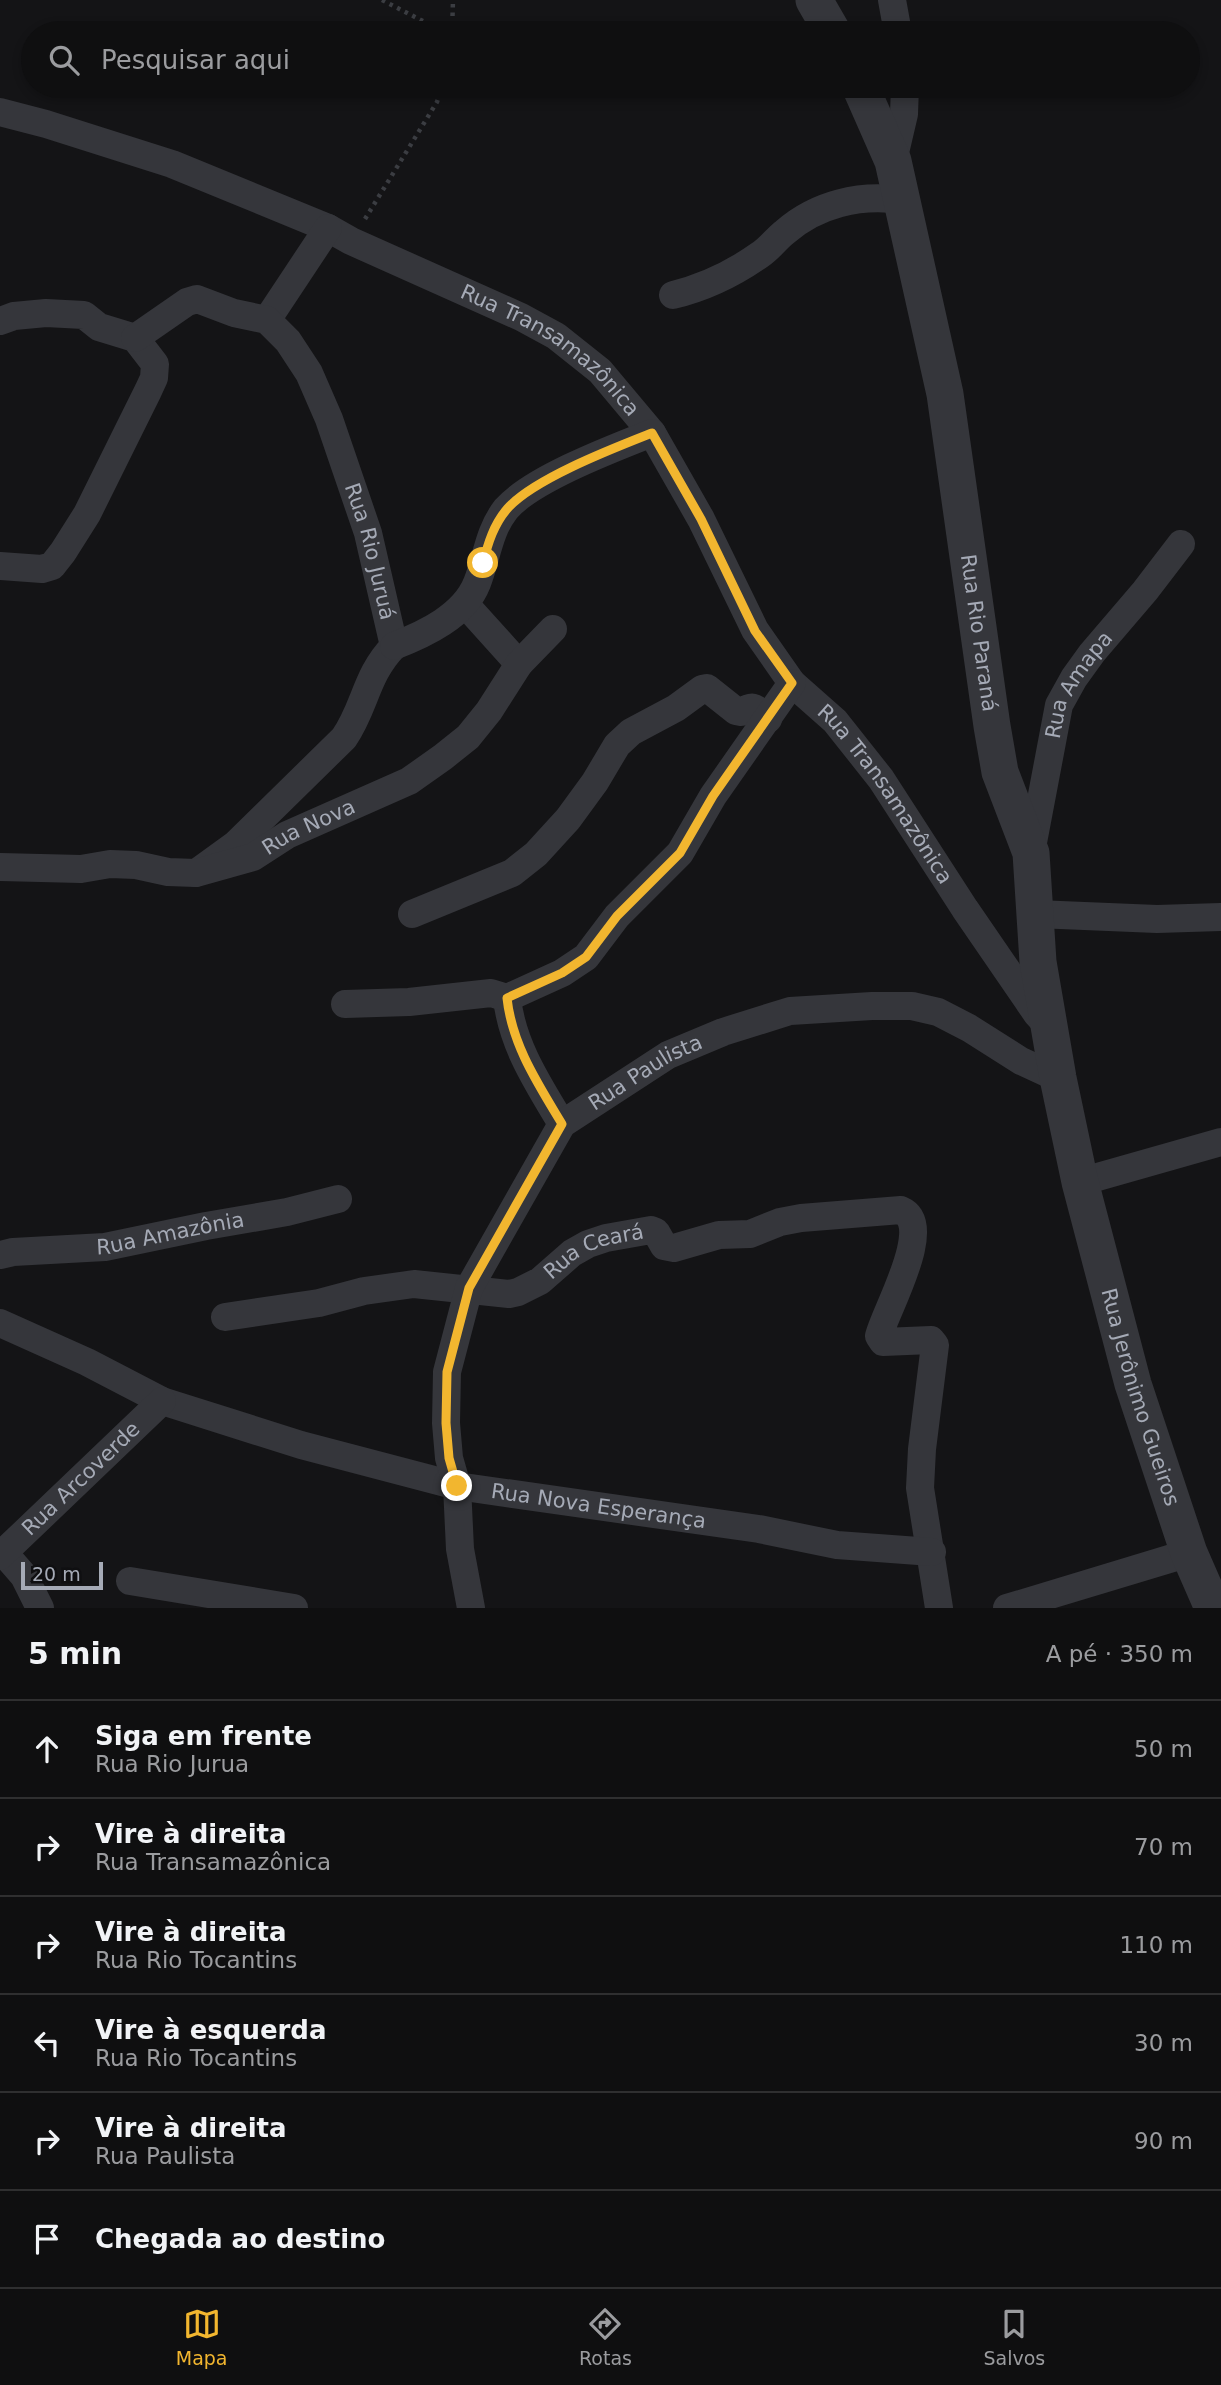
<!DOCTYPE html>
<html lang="pt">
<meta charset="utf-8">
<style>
:root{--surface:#0f0f10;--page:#181819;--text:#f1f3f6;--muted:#9b9c9f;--line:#2f2f30;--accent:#f2b62f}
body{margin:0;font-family:"DejaVu Sans",sans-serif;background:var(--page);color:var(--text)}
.scale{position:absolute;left:21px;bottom:18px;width:82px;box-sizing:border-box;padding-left:7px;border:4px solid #a5aab6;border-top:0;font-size:19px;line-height:24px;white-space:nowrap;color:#a5aab6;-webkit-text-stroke:5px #0f0f11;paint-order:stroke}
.stop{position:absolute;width:21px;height:21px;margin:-16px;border:5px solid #f2b62f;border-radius:50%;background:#fff}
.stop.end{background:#f2b62f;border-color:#fff;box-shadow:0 2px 7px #0008}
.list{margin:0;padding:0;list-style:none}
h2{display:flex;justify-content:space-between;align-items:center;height:91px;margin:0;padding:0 28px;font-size:30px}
h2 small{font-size:23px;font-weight:400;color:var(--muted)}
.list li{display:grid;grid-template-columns:46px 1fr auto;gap:21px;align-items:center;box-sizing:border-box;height:98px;padding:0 28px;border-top:2px solid var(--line)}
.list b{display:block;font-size:26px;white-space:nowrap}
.list p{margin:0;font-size:23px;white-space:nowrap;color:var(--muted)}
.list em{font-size:23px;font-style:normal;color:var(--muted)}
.icon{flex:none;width:38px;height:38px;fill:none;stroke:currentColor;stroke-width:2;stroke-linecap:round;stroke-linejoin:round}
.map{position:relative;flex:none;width:1221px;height:1608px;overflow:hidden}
.search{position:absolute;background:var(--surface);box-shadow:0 4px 10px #0003;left:21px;right:21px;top:21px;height:77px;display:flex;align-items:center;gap:18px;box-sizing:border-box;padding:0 24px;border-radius:38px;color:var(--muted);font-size:26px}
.sheet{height:679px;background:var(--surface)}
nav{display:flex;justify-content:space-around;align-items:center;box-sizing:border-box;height:98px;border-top:2px solid var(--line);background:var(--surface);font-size:19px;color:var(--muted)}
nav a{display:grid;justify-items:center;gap:4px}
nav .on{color:var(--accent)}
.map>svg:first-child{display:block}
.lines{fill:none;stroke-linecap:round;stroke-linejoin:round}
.path{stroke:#3b3d42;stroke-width:4.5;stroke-dasharray:3.5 5;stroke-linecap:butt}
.minor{stroke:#35363b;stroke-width:28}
.tertiary{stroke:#35363b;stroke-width:37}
.route{stroke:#f2b62f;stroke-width:9}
.labels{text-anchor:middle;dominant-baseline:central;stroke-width:7;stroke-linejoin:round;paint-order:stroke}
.street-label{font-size:21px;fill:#a5aab6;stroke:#0f0f11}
</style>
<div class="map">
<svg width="1221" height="1608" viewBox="0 0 1221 1608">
<rect width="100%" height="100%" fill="#141416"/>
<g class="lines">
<!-- path -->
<path class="path" d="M 382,0 L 446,33
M 452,33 L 453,0
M 365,219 L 437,102 L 442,86"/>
<!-- minor -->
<g class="minor">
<path d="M 892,0 L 898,33"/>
<path id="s1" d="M 0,112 L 46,124 L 172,164 L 328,228 L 351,241 L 521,317 L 556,336 L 600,371 L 652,433 L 701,519 L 755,630 L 792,683 L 835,721 L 881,779 L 965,909 L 1037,1014 L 1049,1027"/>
<path d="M 893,161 L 904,114 L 905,86"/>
<path d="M 673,295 C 706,287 733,274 761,254 C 770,248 776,239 785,232 C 817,204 860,194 901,200"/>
<path d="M 267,320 L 328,228"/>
<path d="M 0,321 L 14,316 L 46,313 L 84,315 L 99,327 L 135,338 L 155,364 L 154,378 L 148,391 L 87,514 L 63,552 L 52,566 L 42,569 L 0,566"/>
<path id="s2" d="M 135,338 L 187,302 L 197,299 L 234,313 L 267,320 L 288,341 L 309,373 L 329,419 L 368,533 L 394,646 C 365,676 366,706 344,738 L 236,844 L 196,873"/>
<path d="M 465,604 L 519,664"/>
<path d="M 394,646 C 425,634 464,616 477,583 C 487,558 488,532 506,509 C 532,479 614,448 652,433"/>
<path id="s3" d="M 1031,853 L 1059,705 L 1074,678 L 1092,653 L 1145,591 L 1181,544"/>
<path id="s4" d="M 0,867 L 81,869 L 110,864 L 136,865 L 168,872 L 196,873 L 253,857 L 287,835 L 409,781 L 443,757 L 468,737 L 489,711 L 519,664 L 553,629"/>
<path d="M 412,914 L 512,873 L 536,854 L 568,819 L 595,782 L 617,745 L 631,732 L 676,708 L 702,689 L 707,688 L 736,711 L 741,712 C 755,703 756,709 768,719"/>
<path d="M 1036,914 L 1157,919 L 1221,917"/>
<path d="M 507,998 C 512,1045 538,1084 562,1124"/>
<path d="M 345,1004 L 409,1002 L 491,993 L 507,998 L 562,973 L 586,957 L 617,916 L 680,853 L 713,796 L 792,683"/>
<path d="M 1080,1182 L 1221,1142"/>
<path id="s5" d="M 0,1255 L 13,1252 L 105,1247 L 206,1226 L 287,1212 L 338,1199"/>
<path id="s6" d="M 225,1317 L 319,1303 L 364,1291 L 414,1284 L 509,1294 L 518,1292 L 540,1281 L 572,1253 L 588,1244 L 606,1238 L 651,1230 L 656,1232 L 664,1246 L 674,1248 L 719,1235 L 750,1234 L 780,1222 L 801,1218 L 901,1210 C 936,1225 884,1313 879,1336 L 883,1342 L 931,1340 L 935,1345 L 922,1449 L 920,1488 L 939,1608"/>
<path id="s7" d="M 0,1323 L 87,1362 L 162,1401 L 301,1445 L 457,1486 L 759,1529 L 837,1545 L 932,1552"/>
<path d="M 4,1553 L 24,1576 L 40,1608"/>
<path id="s8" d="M 0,1556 L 162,1401"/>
<path d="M 130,1581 L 294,1608"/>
<path id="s9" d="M 471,1608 L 460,1549 L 457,1486 L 449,1458 L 446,1423 L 447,1372 L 469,1288 L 562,1124 L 668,1055 L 723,1032 L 790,1011 L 872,1006 L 912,1006 L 938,1012 L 969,1028 L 1021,1061 L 1058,1078"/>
<path d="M 1007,1608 L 1189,1553"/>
</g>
<!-- tertiary -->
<g class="tertiary">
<path d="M 814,0 L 833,33"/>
<path id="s10" d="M 860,86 L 893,161 L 945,394 L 992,726 L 1000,772 L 1031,853 L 1038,962 L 1058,1078 L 1080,1182 L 1133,1384 L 1189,1553 L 1213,1608"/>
</g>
</g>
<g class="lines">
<!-- route -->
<path class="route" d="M 457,1486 L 449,1458 L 446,1423 L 447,1372 L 469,1288 L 562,1124 C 538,1084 512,1045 507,998 L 562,973 L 586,957 L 617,916 L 680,853 L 713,796 L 792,683 L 755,631 L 701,519 L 652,433 C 614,448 533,479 507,509 C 494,524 488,543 483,563"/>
</g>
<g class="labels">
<!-- street labels -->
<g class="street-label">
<text stroke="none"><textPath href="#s1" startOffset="604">Rua Transamazônica</textPath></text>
<text stroke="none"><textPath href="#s2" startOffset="404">Rua Rio Juruá</textPath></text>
<text stroke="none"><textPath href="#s10" startOffset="562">Rua Rio Paraná</textPath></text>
<text stroke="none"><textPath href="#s3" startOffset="177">Rua Amapa</textPath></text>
<text stroke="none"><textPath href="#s1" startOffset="1171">Rua Transamazônica</textPath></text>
<text stroke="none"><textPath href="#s4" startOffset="320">Rua Nova</textPath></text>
<text stroke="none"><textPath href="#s9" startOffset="612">Rua Paulista</textPath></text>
<text stroke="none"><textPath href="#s5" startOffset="172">Rua Amazônia</textPath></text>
<text stroke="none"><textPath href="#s6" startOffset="385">Rua Ceará</textPath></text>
<text stroke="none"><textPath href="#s10" startOffset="1346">Rua Jerônimo Gueiros</textPath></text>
<text stroke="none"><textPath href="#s8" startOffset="112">Rua Arcoverde</textPath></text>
<text stroke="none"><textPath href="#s7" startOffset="630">Rua Nova Esperança</textPath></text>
</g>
</g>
</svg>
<div class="scale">20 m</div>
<div class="stop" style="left:483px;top:563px"></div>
<div class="stop end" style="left:457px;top:1486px"></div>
<div class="search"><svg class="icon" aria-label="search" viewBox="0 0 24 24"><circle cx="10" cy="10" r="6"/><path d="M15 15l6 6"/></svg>Pesquisar aqui</div>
</div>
<section class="sheet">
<h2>5 min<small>A pé · 350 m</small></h2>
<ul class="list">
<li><svg class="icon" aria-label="ahead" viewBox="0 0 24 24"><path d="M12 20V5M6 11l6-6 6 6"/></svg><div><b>Siga em frente</b><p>Rua Rio Jurua</p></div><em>50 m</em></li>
<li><svg class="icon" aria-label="right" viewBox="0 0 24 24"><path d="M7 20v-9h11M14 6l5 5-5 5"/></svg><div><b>Vire à direita</b><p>Rua Transamazônica</p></div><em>70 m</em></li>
<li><svg class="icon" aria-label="right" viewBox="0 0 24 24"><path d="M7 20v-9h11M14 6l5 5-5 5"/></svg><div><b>Vire à direita</b><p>Rua Rio Tocantins</p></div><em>110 m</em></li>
<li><svg class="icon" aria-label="left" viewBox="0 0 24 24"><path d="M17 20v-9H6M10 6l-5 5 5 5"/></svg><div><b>Vire à esquerda</b><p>Rua Rio Tocantins</p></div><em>30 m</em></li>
<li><svg class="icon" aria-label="right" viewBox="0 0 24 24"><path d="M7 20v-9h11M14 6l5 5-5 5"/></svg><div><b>Vire à direita</b><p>Rua Paulista</p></div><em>90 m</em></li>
<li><svg class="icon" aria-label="arrive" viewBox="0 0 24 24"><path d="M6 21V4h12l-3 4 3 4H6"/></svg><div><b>Chegada ao destino</b></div></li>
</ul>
</section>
<nav>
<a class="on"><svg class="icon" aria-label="map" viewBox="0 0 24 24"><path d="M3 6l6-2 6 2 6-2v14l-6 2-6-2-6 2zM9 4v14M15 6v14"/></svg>Mapa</a>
<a><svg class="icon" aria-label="directions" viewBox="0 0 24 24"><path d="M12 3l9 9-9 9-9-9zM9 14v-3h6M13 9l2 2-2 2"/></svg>Rotas</a>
<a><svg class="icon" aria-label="saved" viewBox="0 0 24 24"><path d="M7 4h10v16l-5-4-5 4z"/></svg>Salvos</a>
</nav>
